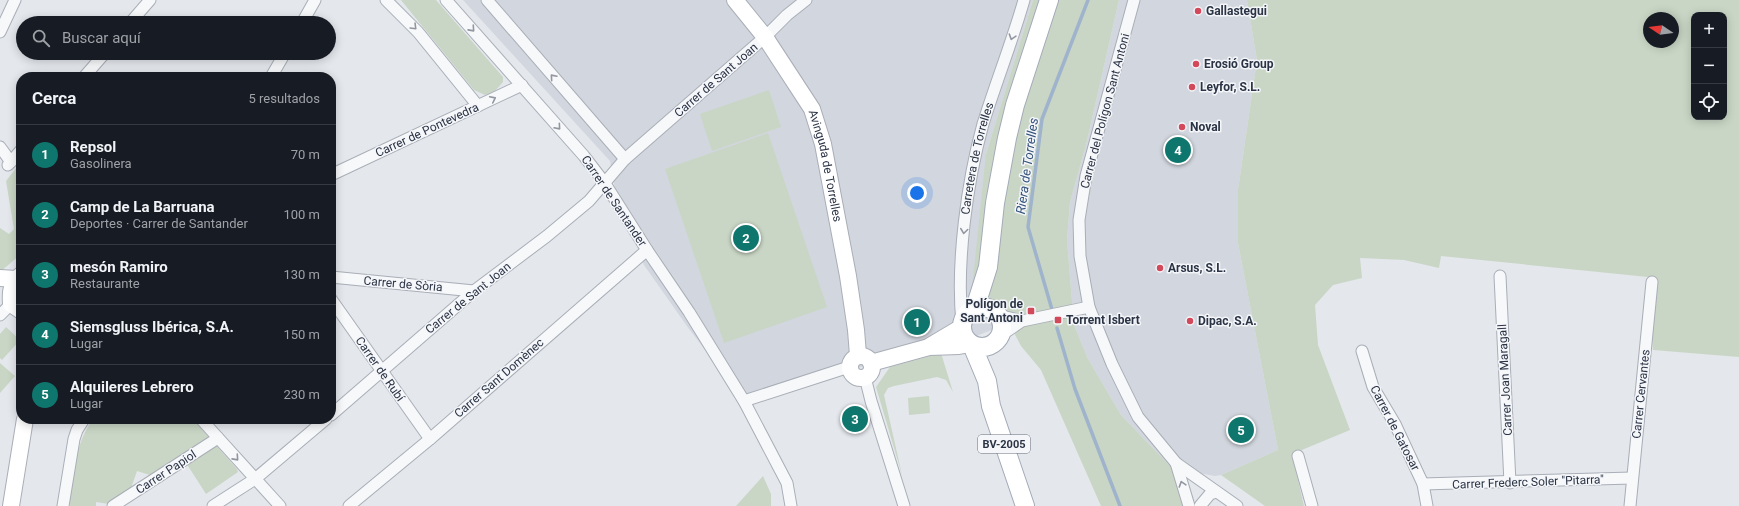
<!DOCTYPE html>
<html lang="es">
<meta charset="utf-8">
<style>
:root{--surface:#171b24;--page:#20242c;--text:#f1f3f6;--muted:#9ea1a6;--line:#363941;--accent:#0f766e}
body{margin:0;font-family:Roboto,sans-serif;background:var(--page);color:var(--text)}
.controls{position:absolute;right:12px;top:12px;display:grid;overflow:hidden;border-radius:8px;box-shadow:0 2px 10px #0003}
.controls button{width:36px;height:36px;display:grid;place-items:center;padding:0;border:0;border-bottom:1px solid var(--line);background:var(--surface);color:var(--text);font:20px sans-serif}
.compass{position:absolute;left:1643px;top:12px;width:36px;height:36px;border-radius:50%;background:var(--surface);box-shadow:0 2px 10px #0003;rotate:283deg}
.you{position:absolute;left:917px;top:193px;width:14px;height:14px;margin:-10px;border:3px solid #fff;border-radius:50%;background:#1a73e8;box-shadow:0 0 0 6px #1a73e833}
.badge{display:grid;place-items:center;width:26px;height:26px;border-radius:50%;background:var(--accent);color:#fff;font-size:13px;font-weight:700}
.pin{position:absolute;translate:-50% -50%;border:2px solid #fff;box-shadow:0 1px 4px #0006}
.list{margin:0;padding:0;list-style:none}
h2{display:flex;justify-content:space-between;align-items:center;height:52px;margin:0;padding:0 16px;font-size:17px}
h2 small{font-size:13px;font-weight:400;color:var(--muted)}
.list li{display:grid;grid-template-columns:26px 1fr auto;gap:12px;align-items:center;box-sizing:border-box;height:60px;padding:0 16px;border-top:1px solid var(--line)}
.list b{display:block;font-size:15px;white-space:nowrap}
.list p{margin:0;font-size:13px;white-space:nowrap;color:var(--muted)}
.list em{font-size:13px;font-style:normal;color:var(--muted)}
.icon{flex:none;width:22px;height:22px;fill:none;stroke:currentColor;stroke-width:2;stroke-linecap:round;stroke-linejoin:round}
.map{position:relative;flex:none;width:1739px;height:506px;overflow:hidden}
.search{position:absolute;background:var(--surface);box-shadow:0 2px 10px #0003;left:16px;top:16px;width:320px;height:44px;display:flex;align-items:center;gap:10px;box-sizing:border-box;padding:0 14px;border-radius:22px;color:var(--muted);font-size:15px}
.panel{position:absolute;background:var(--surface);box-shadow:0 2px 10px #0003;left:16px;top:72px;width:320px;height:352px;border-radius:16px}
.map>svg:first-child{display:block}
.built{fill:#d2d6de}
.green{fill:#c9d6c5;fill-rule:evenodd}
.lines{fill:none;stroke-linecap:round;stroke-linejoin:round}
.stream{stroke:#9fb4cc;stroke-width:3.5}
.street-casing{stroke:#a9aeb7;stroke-width:13}
.secondary-casing{stroke:#a9aeb7;stroke-width:18}
.primary-casing{stroke:#a3abb8;stroke-width:20}
.street{stroke:#f7f8fa;stroke-width:11}
.secondary{stroke:#fff;stroke-width:16}
.primary{stroke:#fff;stroke-width:18}
.oneway{stroke:#9196a0}
.poi-dot{fill:#d1495b;stroke:#f4f6f9;stroke-width:1.5}
.labels{text-anchor:middle;dominant-baseline:central;stroke-width:3;stroke-linejoin:round;paint-order:stroke}
.shield{fill:#f4f6f9;stroke:#676e7b;stroke-width:1}
.shield-label{font-size:11px;font-weight:bold;fill:#2b3445}
.poi-label{font-size:12px;font-weight:bold;fill:#2b3445;stroke:#f4f6f9;text-anchor:start}
.street-label{font-size:12px;fill:#2b3445;stroke:#f4f6f9}
.water-label{font-size:13px;font-style:italic;fill:#34527a;stroke:#f4f6f9}
</style>
<div class="map">
<svg width="1739" height="506" viewBox="0 0 1739 506">
<rect width="100%" height="100%" fill="#e4e7ec"/>
<!-- built -->
<path class="built" d="M 463,0 L 1033,0 L 986,154 L 987,297 L 1002,305 L 1009,323 L 959,343 L 862,367 L 836,371 L 748,405 L 689,329 L 644,265 L 615,189 L 610,161 Z
M 1119,0 L 1247,0 L 1257,60 L 1238,190 L 1238,243 L 1278,450 L 1221,475 L 1215,476 L 1172,468 L 1121,415 L 1088,359 L 1074,325 L 1067,240 L 1070,202 L 1086,145 Z"/>
<!-- green -->
<path class="green" d="M 401,0 L 436,0 L 503,77 L 503,82 L 495,91 L 485,95 L 474,90 Z
M 1033,0 L 1119,0 L 1086,145 L 1070,202 L 1067,240 L 1074,325 L 1088,359 L 1121,415 L 1172,468 L 1183,506 L 1101,506 L 1041,370 L 1021,346 L 1009,323 L 1002,305 L 987,297 L 971,298 L 986,154 Z
M 1247,0 L 1739,0 L 1739,357 L 1653,350 L 1648,277 L 1441,256 L 1439,268 L 1404,260 L 1360,258 L 1362,278 L 1333,285 L 1315,305 L 1318,345 L 1350,430 L 1292,454 L 1304,506 L 1265,506 L 1221,475 L 1278,450 L 1238,243 L 1238,190 L 1257,60 ZM 1694,15 L 1724,15 L 1724,117 L 1694,117 ZM 1649,18 L 1673,18 L 1673,42 L 1649,42 Z
M 769,90 L 781,127 L 712,151 L 700,114 Z
M 768,133 L 827,307 L 724,343 L 665,169 Z
M 21,162 L 21,254 L 0,272 L 0,228 L 9,234 L 14,229 L 6,181 Z
M 6,327 L 20,340 L 2,360 L 0,358 L 0,334 Z
M 941,353 L 953,392 L 946,380 L 937,377 L 894,386 L 888,388 L 884,395 L 902,475 L 876,387 L 890,367 Z
M 0,363 L 15,376 L 0,393 Z
M 929,396 L 930,413 L 909,415 L 908,398 Z
M 93,419 L 193,419 L 237,469 L 238,472 L 206,494 L 181,455 L 153,476 L 137,471 L 131,488 L 109,504 L 96,502 L 96,506 L 70,506 L 69,498 C 74,471 76,442 93,419 Z
M 763,476 L 771,494 L 771,506 L 736,506 Z"/>
<g class="lines">
<!-- stream -->
<path class="stream" d="M 1053,313 L 1028,227 L 1042,119 L 1088,0
M 1057,328 L 1075,389 L 1120,506"/>
<!-- street casing -->
<g class="street-casing">
<g id="street">
<path d="M 386,0 L 418,32 L 478,106"/>
<path d="M 446,0 L 584,156 L 604,182 L 647,250 L 689,312 L 744,401 L 787,483 L 791,506"/>
<path d="M 487,0 L 625,159"/>
<path d="M 1134,0 L 1086,176 L 1079,220 L 1080,256 L 1089,307 L 1112,364 L 1138,417 L 1176,463 L 1237,506"/>
<path d="M 130,23 L 150,0"/>
<path d="M 302,23 L 315,0"/>
<path d="M 0,32 L 15,0"/>
<path d="M 84,77 L 105,53"/>
<path d="M 271,77 L 285,53"/>
<path d="M 0,147 L 11,162"/>
<path d="M 8,165 L 21,150"/>
<path d="M 331,175 L 522,85"/>
<path d="M 1500,276 L 1510,483"/>
<path d="M 331,277 L 474,291"/>
<path d="M 331,299 L 430,439"/>
<path d="M 0,315 L 11,304"/>
<path d="M 998,315 L 1022,321"/>
<path id="s1" d="M 962,323 C 956,263 967,182 983,124 C 996,82 1012,42 1024,0"/>
<path d="M 1000,336 L 1022,321 L 1089,307"/>
<path d="M 1362,351 L 1373,387 L 1395,424 L 1423,484 L 1427,506"/>
<path d="M 865,377 L 871,401 L 904,506"/>
<path d="M 744,401 L 849,367"/>
<path d="M 331,415 L 474,291 L 547,236 L 589,201 L 625,159 L 765,37 L 787,15 L 806,0"/>
<path d="M 201,419 L 280,506"/>
<path d="M 1298,456 L 1312,506"/>
<path d="M 1176,463 L 1189,506"/>
<path d="M 1423,484 L 1632,478"/>
<path d="M 63,506 L 74,439 L 77,430 L 84,419"/>
<path d="M 113,506 L 218,438"/>
<path d="M 213,506 L 255,479 L 326,419"/>
<path d="M 349,506 L 430,439 L 647,250"/>
<path d="M 1200,506 L 1210,494 L 1216,492"/>
<path d="M 1630,506 L 1652,282"/>
</g>
</g>
<!-- secondary casing -->
<g class="secondary-casing">
<g id="secondary">
<path id="s2" d="M 735,0 L 765,37 L 812,109 L 823,144 L 848,276 L 856,330 L 858,355"/>
<path d="M 21,275 C 11,283 10,292 11,304 L 21,311"/>
<path d="M 0,278 L 16,279"/>
<path d="M 930,346 L 962,327"/>
<circle cx="861" cy="367" r="11"/>
<path d="M 871,363 L 929,347 L 959,346 L 970,344"/>
<path d="M 11,506 L 25,419"/>
</g>
</g>
<!-- primary casing -->
<g class="primary-casing">
<path id="primary" d="M962 327a20 20 0 1 1 40 0a20 20 0 1 1-40 0Z
M 975,308 L 988,267 L 995,203 L 1007,138 L 1015,105 L 1049,0
M 972,345 L 987,381 L 991,406 L 1025,506"/>
</g>
<!-- street -->
<use href="#street" class="street"/>
<!-- secondary -->
<use href="#secondary" class="secondary"/>
<!-- primary -->
<use href="#primary" class="primary"/>
</g>
<!-- one-way arrows -->
<defs><path id="oneway-chevron" d="M-2-3.5L2.5 0L-2 3.5" fill="none" stroke-width="1.6" stroke-linecap="round" stroke-linejoin="round"/></defs>
<g class="oneway">
<use href="#oneway-chevron" transform="translate(414 27) rotate(45)"/>
<use href="#oneway-chevron" transform="translate(472 29) rotate(48)"/>
<use href="#oneway-chevron" transform="translate(1012 37) rotate(108)"/>
<use href="#oneway-chevron" transform="translate(553 77) rotate(-131)"/>
<use href="#oneway-chevron" transform="translate(493 99) rotate(-26)"/>
<use href="#oneway-chevron" transform="translate(558 127) rotate(49)"/>
<use href="#oneway-chevron" transform="translate(964 231) rotate(98)"/>
<use href="#oneway-chevron" transform="translate(236 458) rotate(48)"/>
<use href="#oneway-chevron" transform="translate(1182 484) rotate(-108)"/>
</g>
<!-- markers -->
<g class="poi-dot">
<circle cx="1198" cy="11" r="4"/>
<circle cx="1196" cy="64" r="4"/>
<circle cx="1192" cy="87" r="4"/>
<circle cx="1182" cy="127" r="4"/>
<circle cx="1160" cy="268" r="4"/>
<rect x="1027" y="307" width="8" height="8" rx="2"/>
<rect x="1054" y="316" width="8" height="8" rx="2"/>
<circle cx="1190" cy="321" r="4"/>
</g>
<g class="labels">
<!-- shield labels -->
<rect class="shield" x="978" y="435" width="52" height="18" rx="3"/>
<g class="shield-label">
<text x="1004" y="444">BV-2005</text>
</g>
<!-- poi labels -->
<g class="poi-label">
<text x="1206" y="11">Gallastegui</text>
<text x="1204" y="64">Erosió Group</text>
<text x="1200" y="87">Leyfor, S.L.</text>
<text x="1190" y="127">Noval</text>
<text x="1168" y="268">Arsus, S.L.</text>
<text x="1023" y="304" text-anchor="end">Polígon de<tspan x="1023" dy="14">Sant Antoni</tspan></text>
<text x="1066" y="320">Torrent Isbert</text>
<text x="1198" y="321">Dipac, S.A.</text>
</g>
<!-- street labels -->
<g class="street-label">
<text transform="translate(716 80) rotate(-41)">Carrer de Sant Joan</text>
<text transform="translate(1105 111) rotate(-75)">Carrer del Polígon Sant Antoni</text>
<text transform="translate(427 130) rotate(-25)">Carrer de Pontevedra</text>
<text stroke="none"><textPath href="#s1" startOffset="166">Carretera de Torrelles</textPath></text>
<text stroke="none"><textPath href="#s2" startOffset="192">Avinguda de Torrelles</textPath></text>
<text transform="translate(614 201) rotate(56)">Carrer de Santander</text>
<text transform="translate(403 284) rotate(5)">Carrer de Sòria</text>
<text transform="translate(468 298) rotate(-39)">Carrer de Sant Joan</text>
<text transform="translate(380 369) rotate(55)">Carrer de Rubí</text>
<text transform="translate(499 378) rotate(-41)">Carrer Sant Domènec</text>
<text transform="translate(1505 380) rotate(-93)">Carrer Joan Maragall</text>
<text transform="translate(1641 394) rotate(-84)">Carrer Cervantes</text>
<text transform="translate(1395 428) rotate(63)">Carrer de Gatosar</text>
<text transform="translate(166 472) rotate(-33)">Carrer Papiol</text>
<text transform="translate(1528 482) rotate(-2)">Carrer Frederc Soler "Pitarra"</text>
</g>
<!-- water labels -->
<g class="water-label">
<text transform="translate(1027 166) rotate(-82)">Riera de Torrelles</text>
</g>
</g>
</svg>
<div class="controls">
<button>+</button>
<button>−</button>
<button><svg class="icon" aria-label="locate" viewBox="0 0 24 24"><circle cx="12" cy="12" r="6"/><path d="M12 2v4M12 18v4M2 12h4M18 12h4"/></svg></button>
</div>
<svg class="compass" viewBox="-18 -18 36 36"><path d="M0-13l5 13h-10z" fill="#e53935"/><path d="M0 13l5-13h-10z" fill="#9ea1a6"/></svg>
<div class="you"></div>
<div class="pin badge" style="left:917px;top:322px">1</div>
<div class="pin badge" style="left:746px;top:238px">2</div>
<div class="pin badge" style="left:855px;top:419px">3</div>
<div class="pin badge" style="left:1178px;top:150px">4</div>
<div class="pin badge" style="left:1241px;top:430px">5</div>
<div class="search"><svg class="icon" aria-label="search" viewBox="0 0 24 24"><circle cx="10" cy="10" r="6"/><path d="M15 15l6 6"/></svg>Buscar aquí</div>
<section class="panel">
<h2>Cerca<small>5 resultados</small></h2>
<ul class="list">
<li><span class="badge">1</span><div><b>Repsol</b><p>Gasolinera</p></div><em>70 m</em></li>
<li><span class="badge">2</span><div><b>Camp de La Barruana</b><p>Deportes · Carrer de Santander</p></div><em>100 m</em></li>
<li><span class="badge">3</span><div><b>mesón Ramiro</b><p>Restaurante</p></div><em>130 m</em></li>
<li><span class="badge">4</span><div><b>Siemsgluss Ibérica, S.A.</b><p>Lugar</p></div><em>150 m</em></li>
<li><span class="badge">5</span><div><b>Alquileres Lebrero</b><p>Lugar</p></div><em>230 m</em></li>
</ul>
</section>
</div>
